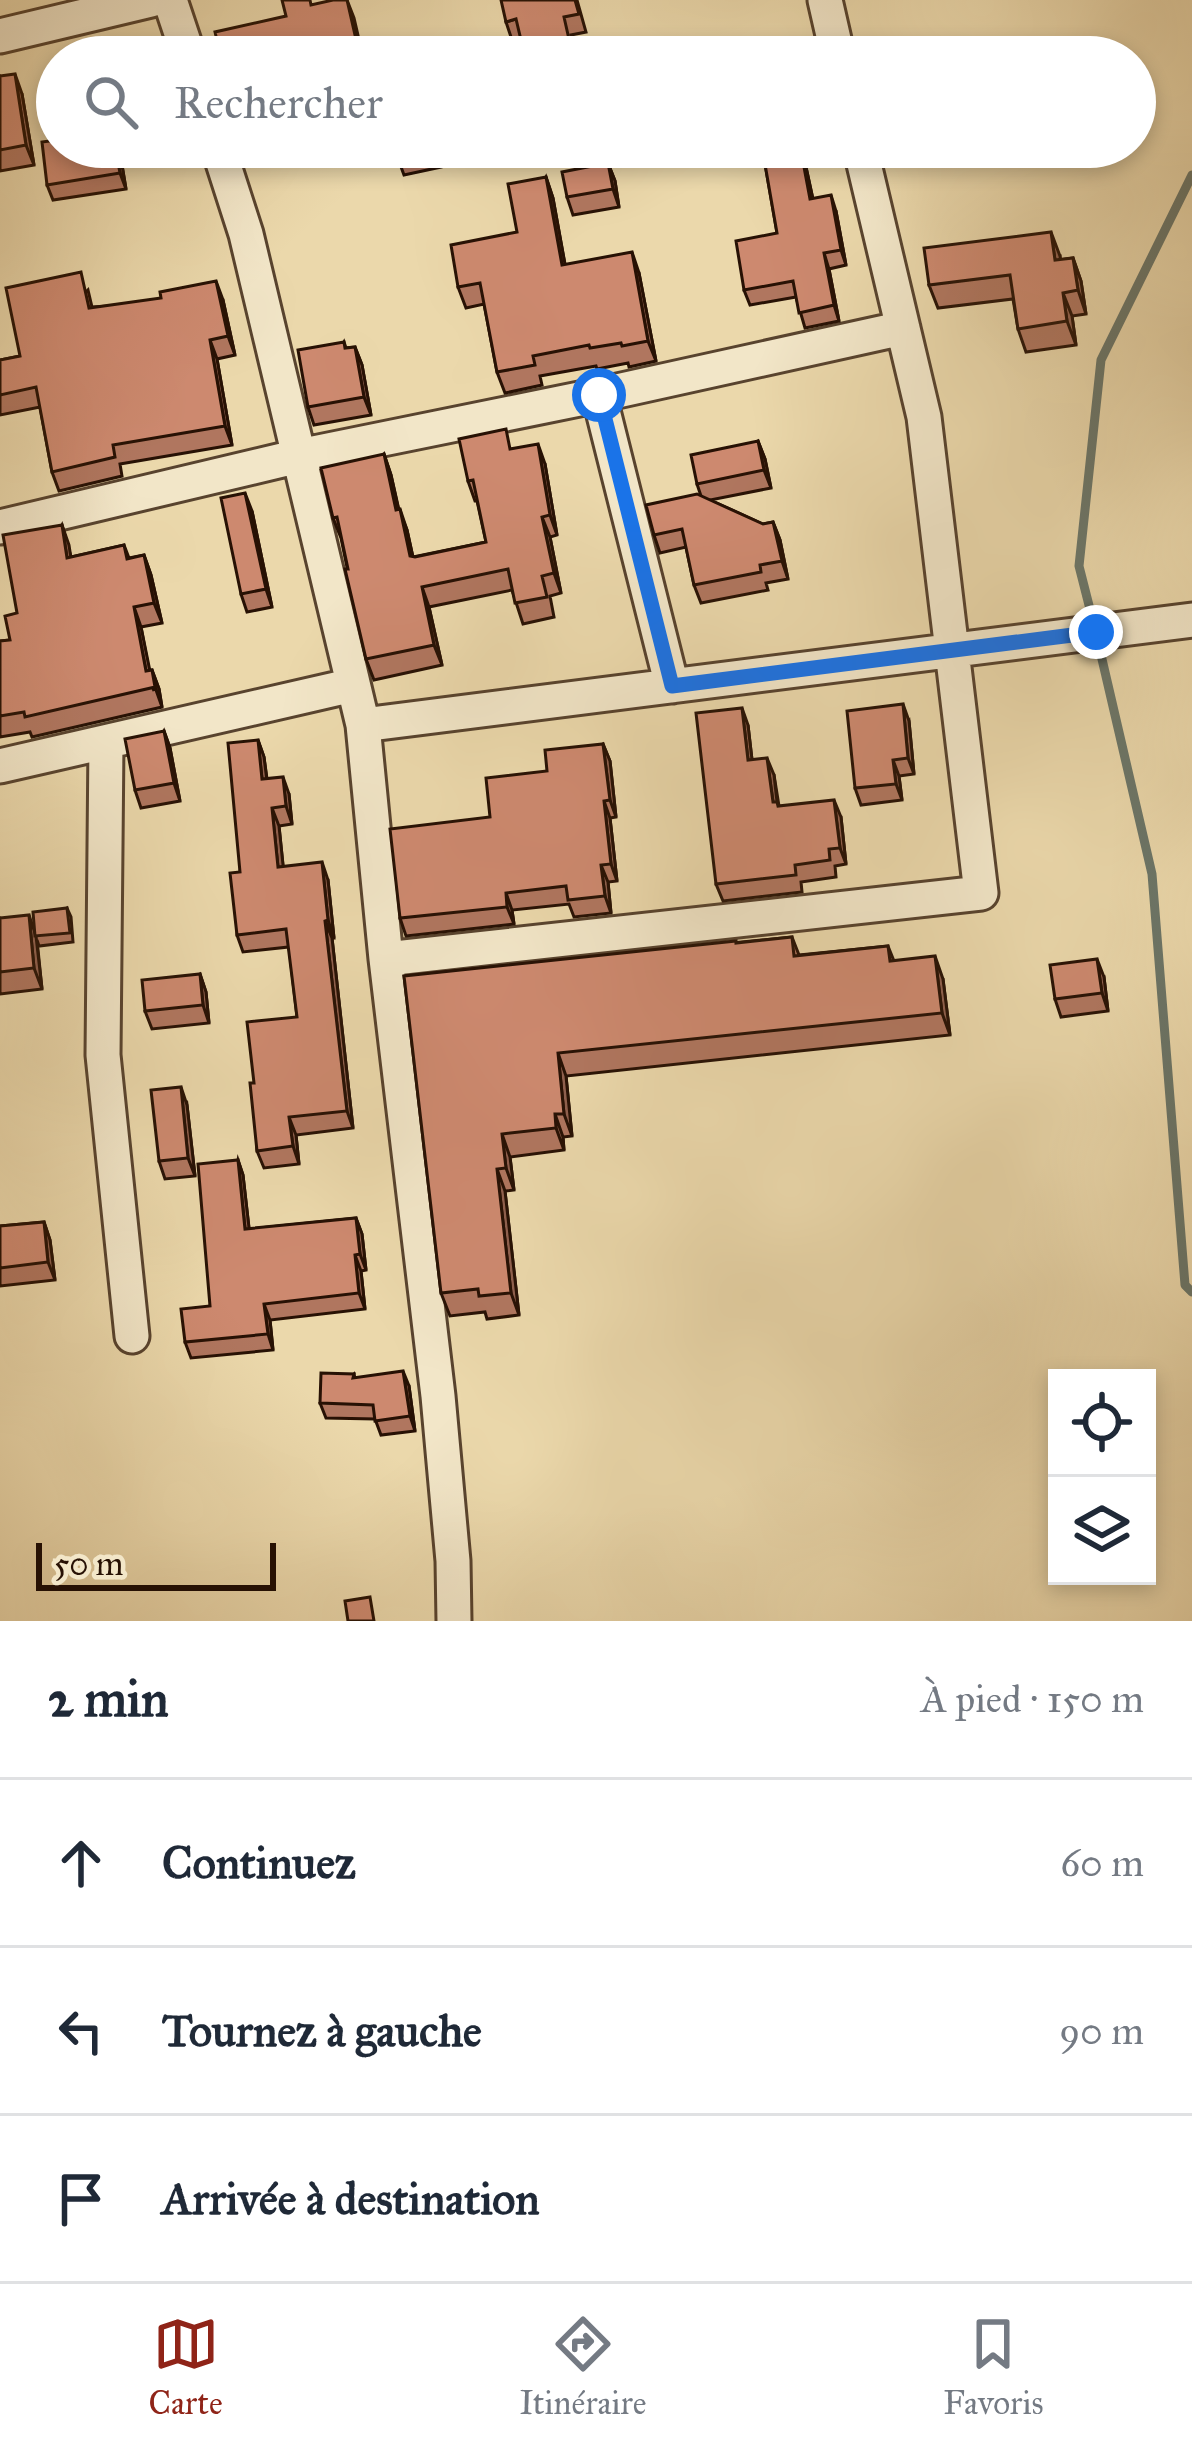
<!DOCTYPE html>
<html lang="fr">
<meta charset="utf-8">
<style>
:root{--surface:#fff;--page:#f2f2f3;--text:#1f2937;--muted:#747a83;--line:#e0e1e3;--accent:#8f2418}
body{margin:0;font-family:"IM FELL Great Primer",serif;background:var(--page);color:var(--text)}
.controls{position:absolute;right:36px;bottom:36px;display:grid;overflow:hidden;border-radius:0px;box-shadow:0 6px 18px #0003}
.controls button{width:108px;height:108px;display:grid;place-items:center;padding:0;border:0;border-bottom:3px solid var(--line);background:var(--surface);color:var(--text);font:60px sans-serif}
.scale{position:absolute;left:36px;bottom:30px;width:240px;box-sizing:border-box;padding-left:12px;border:6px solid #271104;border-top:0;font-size:33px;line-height:42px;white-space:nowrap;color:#271104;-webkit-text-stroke:9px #f2e6c8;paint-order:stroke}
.stop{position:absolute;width:36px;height:36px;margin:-27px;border:9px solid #1a73e8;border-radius:50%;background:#fff}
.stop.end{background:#1a73e8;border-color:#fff;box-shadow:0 3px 12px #0008}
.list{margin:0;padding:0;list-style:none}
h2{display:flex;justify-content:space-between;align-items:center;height:156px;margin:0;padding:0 48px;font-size:51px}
h2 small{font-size:39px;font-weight:400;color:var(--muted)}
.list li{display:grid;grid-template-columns:78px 1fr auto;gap:36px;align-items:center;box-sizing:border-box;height:168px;padding:0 48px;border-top:3px solid var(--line)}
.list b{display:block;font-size:45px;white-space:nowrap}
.list em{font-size:39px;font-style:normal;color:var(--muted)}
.icon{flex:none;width:66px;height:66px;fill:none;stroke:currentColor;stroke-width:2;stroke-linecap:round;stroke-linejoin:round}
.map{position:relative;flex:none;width:1192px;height:1621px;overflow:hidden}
.search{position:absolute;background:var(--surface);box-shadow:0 6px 18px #0003;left:36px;right:36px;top:36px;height:132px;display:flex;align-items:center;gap:30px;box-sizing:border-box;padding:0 42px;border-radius:66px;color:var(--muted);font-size:45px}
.sheet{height:660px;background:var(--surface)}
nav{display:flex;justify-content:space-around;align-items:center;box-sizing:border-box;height:168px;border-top:3px solid var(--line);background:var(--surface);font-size:33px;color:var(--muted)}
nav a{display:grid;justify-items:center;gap:6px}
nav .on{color:var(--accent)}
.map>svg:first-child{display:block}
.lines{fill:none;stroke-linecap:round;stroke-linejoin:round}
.stream{stroke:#6b7669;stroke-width:9}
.minor-casing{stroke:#58432e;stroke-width:39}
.minor{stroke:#f2e6c8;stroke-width:33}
.wall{fill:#b0765f;stroke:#271104;stroke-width:3}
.shaded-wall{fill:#90604e;stroke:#271104;stroke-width:3}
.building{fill:#cd896f;stroke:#271104;stroke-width:3}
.route{stroke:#1a73e8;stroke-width:15}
</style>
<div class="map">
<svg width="1192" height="1621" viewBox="0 0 1192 1621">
<rect width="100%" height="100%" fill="#ebd8ab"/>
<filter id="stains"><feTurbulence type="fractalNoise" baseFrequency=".00167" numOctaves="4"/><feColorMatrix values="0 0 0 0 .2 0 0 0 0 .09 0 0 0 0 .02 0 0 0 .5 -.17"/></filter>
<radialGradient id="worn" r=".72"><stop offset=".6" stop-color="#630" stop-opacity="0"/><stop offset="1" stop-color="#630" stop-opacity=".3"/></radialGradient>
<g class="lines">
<!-- stream -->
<path class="stream" d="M 1094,625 L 1079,566 L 1101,360 L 1192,175
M 1098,642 L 1152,874 L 1185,1285 L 1192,1292"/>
<!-- minor casing -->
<g class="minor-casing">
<path id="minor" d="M 170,0 L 189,57
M 825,0 L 838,57
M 0,36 L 151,0
M 218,147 L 246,234 L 363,725 L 386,959 L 438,1396 L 453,1561 L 454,1621
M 599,395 L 672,686
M 0,527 L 299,456 L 599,395 L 903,328
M 363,725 L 1192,620
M 106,742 L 103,1055 L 132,1336
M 0,766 L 353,685
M 386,959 L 981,893 L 924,417 L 860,147"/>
</g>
<!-- minor -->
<use href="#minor" class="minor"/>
</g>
<!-- wall -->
<path class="wall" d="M 577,0 L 586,32 L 571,35 L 576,57 L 525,57 L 520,38 L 512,40 L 506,22 Z
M 0,76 L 22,94 L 34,165 L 0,171 Z
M 57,147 L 119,147 L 126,189 L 53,200 L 47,185 Z
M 333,147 L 365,147 L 335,154 Z
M 370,147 L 462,147 L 462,148 L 438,154 L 441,167 L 404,175 L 397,156 L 375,161 Z
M 762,147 L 812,147 L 815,165 L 806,167 L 813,199 L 836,211 L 846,265 L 829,269 L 839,321 L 805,328 L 796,297 L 750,305 L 744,290 L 777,233 Z
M 608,163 L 615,181 L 619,207 L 573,215 L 567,197 Z
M 546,177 L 553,198 L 565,265 L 639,273 L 656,361 L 629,367 L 628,363 L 597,369 L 596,366 L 540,376 L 542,385 L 505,393 L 497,372 L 484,304 L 466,308 L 458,287 L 517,232 Z
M 1060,256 L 1060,260 L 1073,258 L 1081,281 L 1086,314 L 1072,316 L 1076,345 L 1026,352 L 1018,329 L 1013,299 L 938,308 L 929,285 Z
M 88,290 L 92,307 L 223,300 L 235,355 L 217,359 L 232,445 L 120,464 L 122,476 L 59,491 L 52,472 L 40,407 L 0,415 L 0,360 L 20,356 Z
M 344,342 L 346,348 L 355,347 L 362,365 L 371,415 L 314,425 L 308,407 Z
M 758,441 L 765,459 L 771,488 L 710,500 L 763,524 L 773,522 L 780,540 L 788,579 L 766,583 L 768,590 L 701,603 L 694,585 L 686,547 L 660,553 L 654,535 L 701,496 L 697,484 Z
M 513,449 L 545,464 L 557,535 L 550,537 L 561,593 L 550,596 L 554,617 L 523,624 L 512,590 L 429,607 L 442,665 L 374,680 L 366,659 L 341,538 L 333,518 L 384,454 L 391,475 L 399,510 L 407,530 L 413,557 L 486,542 L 477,501 L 475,501 L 468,481 Z
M 252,511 L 272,607 L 247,612 L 241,594 Z
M 62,525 L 71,557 L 124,545 L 129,558 L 144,555 L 151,575 L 162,623 L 141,627 L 149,670 L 152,670 L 159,689 L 162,707 L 32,737 L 30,732 L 0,737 L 0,641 L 10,640 L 17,613 Z
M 909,721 L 914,774 L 899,776 L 902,800 L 861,805 L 855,788 Z
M 748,725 L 752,760 L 774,775 L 779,806 L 841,817 L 846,864 L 835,866 L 836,877 L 801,882 L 802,892 L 723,901 L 716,884 Z
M 164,731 L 170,748 L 180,801 L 141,808 L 135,790 Z
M 258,740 L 264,757 L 267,779 L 289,794 L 292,824 L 279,826 L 283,866 L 328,880 L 334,938 L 332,938 L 353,1128 L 296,1135 L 299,1164 L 264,1168 L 257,1151 L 254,1083 L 297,1017 L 289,947 L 243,952 L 237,935 L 240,872 Z
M 603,744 L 610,761 L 616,817 L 610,818 L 617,881 L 608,882 L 611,913 L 574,917 L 569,904 L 512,910 L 514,924 L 406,936 L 400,918 L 490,817 Z
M 67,908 L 71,917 L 73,942 L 39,946 L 37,940 L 42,989 L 0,994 L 0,918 L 35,933 Z
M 792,937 L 799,955 L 888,946 L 894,961 L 943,979 L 950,1035 L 566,1076 L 572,1136 L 563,1137 L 564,1150 L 510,1157 L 514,1190 L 505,1191 L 519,1315 L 487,1319 L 485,1312 L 450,1316 L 441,1293 L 404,976 Z
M 200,974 L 206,992 L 209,1023 L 152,1029 L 145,1011 Z
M 1104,977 L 1108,1011 L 1061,1017 L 1055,999 Z
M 187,1105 L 195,1176 L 165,1179 L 159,1161 Z
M 238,1160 L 243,1175 L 249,1229 L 356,1218 L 362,1234 L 366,1270 L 361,1271 L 365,1309 L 270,1320 L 273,1350 L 191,1358 L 185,1342 L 210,1306 Z
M 44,1222 L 50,1240 L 55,1280 L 0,1286 L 0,1226 Z
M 354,1374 L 355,1378 L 409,1386 L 415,1431 L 381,1435 L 375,1419 L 326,1418 L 320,1403 Z"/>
<!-- shaded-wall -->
<path class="shaded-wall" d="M 347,0 L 354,18 L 363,57 L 360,57 Z
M 15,74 L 22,94 L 34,165 L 26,145 Z
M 115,147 L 119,147 L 126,189 L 120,173 Z
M 801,151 L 806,167 L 816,214 L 810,199 Z
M 608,163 L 615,181 L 619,207 L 613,189 Z
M 546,177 L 553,198 L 569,286 L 562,265 Z
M 831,195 L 836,211 L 846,265 L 841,250 Z
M 1051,232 L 1060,256 L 1064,284 L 1055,260 Z
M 632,252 L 639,273 L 656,361 L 648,341 Z
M 824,253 L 829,269 L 839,321 L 834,305 Z
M 1073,258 L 1081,281 L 1086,314 L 1078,290 Z
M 216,281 L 223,300 L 235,355 L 228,336 Z
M 1063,293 L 1072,316 L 1076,345 L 1067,321 Z
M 210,340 L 217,359 L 232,445 L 225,426 Z
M 355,347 L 362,365 L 371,415 L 364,397 Z
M 758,441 L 765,459 L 771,488 L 764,470 Z
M 538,444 L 545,464 L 557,535 L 550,515 Z
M 384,454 L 391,475 L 403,530 L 396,510 Z
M 245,493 L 252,511 L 272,607 L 266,589 Z
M 400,509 L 407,530 L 417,576 L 410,556 Z
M 542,517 L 550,537 L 561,593 L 554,573 Z
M 773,522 L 780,540 L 788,579 L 782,561 Z
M 62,525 L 69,545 L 74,578 L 67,558 Z
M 144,555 L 151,575 L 162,623 L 154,603 Z
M 422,587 L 429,607 L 442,665 L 434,645 Z
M 134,607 L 141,627 L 154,691 L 146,671 Z
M 152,670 L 159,689 L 162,707 L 155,687 Z
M 903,704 L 909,721 L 914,774 L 908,758 Z
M 742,708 L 748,725 L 754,777 L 748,760 Z
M 164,731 L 170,748 L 180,801 L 174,783 Z
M 258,740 L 264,757 L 269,797 L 262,779 Z
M 603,744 L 610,761 L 616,817 L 610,800 Z
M 767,758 L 774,775 L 779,819 L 773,802 Z
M 893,760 L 899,776 L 902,800 L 896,784 Z
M 283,777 L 289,794 L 292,824 L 286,806 Z
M 834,800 L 841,817 L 846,864 L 840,848 Z
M 604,801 L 610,818 L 617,881 L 611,864 Z
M 272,808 L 279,826 L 285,884 L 278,867 Z
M 322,862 L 328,880 L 334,938 L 328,920 Z
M 601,865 L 608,882 L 611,913 L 605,896 Z
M 506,893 L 512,910 L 514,924 L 507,907 Z
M 29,915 L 36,936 L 42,989 L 34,968 Z
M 325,921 L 332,938 L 353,1128 L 347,1111 Z
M 935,956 L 943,979 L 950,1035 L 942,1013 Z
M 1097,959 L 1104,977 L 1108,1011 L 1102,993 Z
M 200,974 L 206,992 L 209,1023 L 203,1005 Z
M 558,1053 L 566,1076 L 572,1136 L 564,1114 Z
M 181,1087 L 187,1105 L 195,1176 L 188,1158 Z
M 555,1114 L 563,1137 L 564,1150 L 556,1128 Z
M 289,1117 L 296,1135 L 299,1164 L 293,1146 Z
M 502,1134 L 510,1157 L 514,1190 L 506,1168 Z
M 238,1160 L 243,1175 L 251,1245 L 245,1229 Z
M 497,1169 L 505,1191 L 519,1315 L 511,1293 Z
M 356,1218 L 362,1234 L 366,1270 L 360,1254 Z
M 44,1222 L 50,1240 L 55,1280 L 48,1262 Z
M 355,1255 L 361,1271 L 365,1309 L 359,1293 Z
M 264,1304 L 270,1320 L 273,1350 L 268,1334 Z
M 403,1371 L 409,1386 L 415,1431 L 410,1416 Z"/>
<!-- building -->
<path class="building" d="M 282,0 L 310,0 L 311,5 L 333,0 L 347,0 L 360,57 L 221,57 L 215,32 L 286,16 Z
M 501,0 L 575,0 L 579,14 L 564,17 L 573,57 L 525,57 L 516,19 L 506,22 Z
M 15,74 L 26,145 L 0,150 L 0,76 Z
M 57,140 L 57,147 L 115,147 L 120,173 L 47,185 L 42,142 Z
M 395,147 L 428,147 L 396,154 Z
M 762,147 L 809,147 L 810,150 L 801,151 L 810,199 L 831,195 L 841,250 L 824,253 L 834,305 L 799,313 L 793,281 L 744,290 L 736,241 L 777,233 Z
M 608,163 L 613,189 L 567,197 L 562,172 Z
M 546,177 L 562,265 L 632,252 L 648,341 L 622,346 L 621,343 L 590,348 L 589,345 L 533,356 L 535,365 L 497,372 L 480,283 L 458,287 L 451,245 L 517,232 L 508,184 Z
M 1051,232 L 1055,260 L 1073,258 L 1078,290 L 1063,293 L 1067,321 L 1018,329 L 1010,275 L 929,285 L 924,248 Z
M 81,272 L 89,308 L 161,298 L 160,292 L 216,281 L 228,336 L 210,340 L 225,426 L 113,445 L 115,457 L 52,472 L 36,387 L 0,395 L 0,360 L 20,356 L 6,288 Z
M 344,342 L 345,348 L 355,347 L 364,397 L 308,407 L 298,350 Z
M 506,429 L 510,449 L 538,444 L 550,515 L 542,517 L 554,573 L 542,576 L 547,597 L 515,603 L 508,569 L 422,587 L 434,645 L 366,659 L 345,569 L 348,569 L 337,517 L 333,518 L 321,468 L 384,454 L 396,510 L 400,509 L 410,556 L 415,557 L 486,542 L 473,480 L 468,481 L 459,439 Z
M 758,441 L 764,470 L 697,484 L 691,455 Z
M 245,493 L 266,589 L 241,594 L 221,498 Z
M 697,494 L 763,524 L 773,522 L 782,561 L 760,565 L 761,572 L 694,585 L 682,529 L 654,535 L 646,505 Z
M 62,525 L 67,558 L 124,545 L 127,559 L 144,555 L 154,603 L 134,607 L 146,671 L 152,670 L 155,687 L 25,717 L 24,712 L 0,716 L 0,641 L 10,640 L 5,616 L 17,613 L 3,535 Z
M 903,704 L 908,758 L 893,760 L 896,784 L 855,788 L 847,711 Z
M 742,708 L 748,760 L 767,758 L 773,802 L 777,802 L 778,806 L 834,800 L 840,848 L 829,849 L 830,860 L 795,865 L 796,875 L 716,884 L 696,713 Z
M 164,731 L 174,783 L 135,790 L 125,739 Z
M 258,740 L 262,779 L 283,777 L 286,806 L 272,808 L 278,867 L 322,862 L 328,920 L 325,921 L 347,1111 L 289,1117 L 293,1146 L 257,1151 L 250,1083 L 254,1083 L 247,1022 L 297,1017 L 286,929 L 237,935 L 230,873 L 240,872 L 228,743 Z
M 603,744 L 610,800 L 604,801 L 611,864 L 601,865 L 605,896 L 568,900 L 566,886 L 506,893 L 507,907 L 400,918 L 390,829 L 490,817 L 486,778 L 547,771 L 545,750 Z
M 67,908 L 70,933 L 35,936 L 33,912 Z
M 29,915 L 34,968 L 0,972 L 0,918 Z
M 792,937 L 794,956 L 888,946 L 890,961 L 935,956 L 942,1013 L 558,1053 L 564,1114 L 555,1114 L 556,1128 L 502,1134 L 506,1168 L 497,1169 L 511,1293 L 479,1296 L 478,1289 L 441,1293 L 404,976 L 736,941 L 736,943 Z
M 1097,959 L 1102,993 L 1055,999 L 1050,965 Z
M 200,974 L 203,1005 L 145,1011 L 142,980 Z
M 181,1087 L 188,1158 L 159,1161 L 151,1090 Z
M 238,1160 L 245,1229 L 356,1218 L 360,1254 L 355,1255 L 359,1293 L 264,1304 L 268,1334 L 185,1342 L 181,1309 L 210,1306 L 198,1164 Z
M 44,1222 L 48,1262 L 0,1268 L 0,1226 Z
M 403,1371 L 410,1416 L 375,1421 L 373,1405 L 320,1403 L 321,1373 L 354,1374 L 353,1378 Z
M 370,1597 L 374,1621 L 348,1621 L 345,1601 Z"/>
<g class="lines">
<!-- route -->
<path class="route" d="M 599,395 L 672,686 L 1096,632"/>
</g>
<rect width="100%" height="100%" filter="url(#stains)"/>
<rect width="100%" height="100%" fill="url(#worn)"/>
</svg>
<div class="controls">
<button><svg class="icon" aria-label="locate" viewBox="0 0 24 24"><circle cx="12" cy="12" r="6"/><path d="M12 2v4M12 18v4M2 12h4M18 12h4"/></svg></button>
<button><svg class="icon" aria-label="layers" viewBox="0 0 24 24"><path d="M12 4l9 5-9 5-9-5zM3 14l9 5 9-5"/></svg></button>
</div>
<div class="scale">50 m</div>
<div class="stop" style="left:599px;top:395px"></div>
<div class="stop end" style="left:1096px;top:632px"></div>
<div class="search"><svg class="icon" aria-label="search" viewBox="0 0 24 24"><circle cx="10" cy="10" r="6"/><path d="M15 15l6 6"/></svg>Rechercher</div>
</div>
<section class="sheet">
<h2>2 min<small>À pied · 150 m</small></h2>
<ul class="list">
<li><svg class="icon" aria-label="ahead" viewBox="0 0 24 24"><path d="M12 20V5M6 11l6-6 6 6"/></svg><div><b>Continuez</b></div><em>60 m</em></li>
<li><svg class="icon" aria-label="left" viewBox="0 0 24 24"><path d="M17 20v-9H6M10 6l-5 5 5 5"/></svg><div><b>Tournez à gauche</b></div><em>90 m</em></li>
<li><svg class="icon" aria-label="arrive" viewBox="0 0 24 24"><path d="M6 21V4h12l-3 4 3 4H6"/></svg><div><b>Arrivée à destination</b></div></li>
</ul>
</section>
<nav>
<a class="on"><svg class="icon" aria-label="map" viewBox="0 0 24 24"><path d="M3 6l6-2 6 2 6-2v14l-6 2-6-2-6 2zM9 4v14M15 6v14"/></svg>Carte</a>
<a><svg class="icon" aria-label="directions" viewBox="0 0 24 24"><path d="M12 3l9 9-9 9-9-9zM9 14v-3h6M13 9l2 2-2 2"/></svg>Itinéraire</a>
<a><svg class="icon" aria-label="saved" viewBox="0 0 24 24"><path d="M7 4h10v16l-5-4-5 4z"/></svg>Favoris</a>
</nav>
